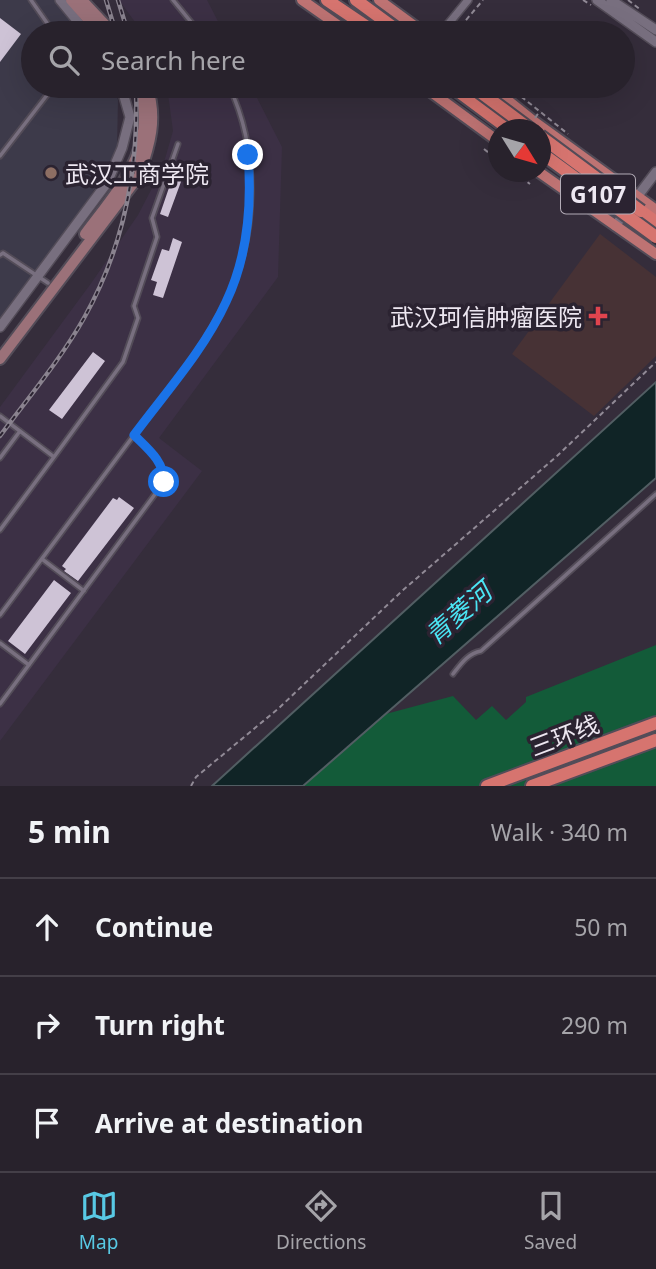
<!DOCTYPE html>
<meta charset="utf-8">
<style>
:root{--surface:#28222c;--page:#302a34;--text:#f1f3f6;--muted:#a5a4a9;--line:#443f48;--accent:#58c9e4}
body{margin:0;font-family:"Noto Sans","Noto Sans SC",sans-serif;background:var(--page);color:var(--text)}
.compass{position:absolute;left:488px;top:119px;width:63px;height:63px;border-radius:50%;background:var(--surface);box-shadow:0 7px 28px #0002;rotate:127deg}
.stop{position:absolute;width:21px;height:21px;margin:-16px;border:5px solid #1a73e8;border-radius:50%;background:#fff}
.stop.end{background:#1a73e8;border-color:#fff;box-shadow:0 2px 7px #0008}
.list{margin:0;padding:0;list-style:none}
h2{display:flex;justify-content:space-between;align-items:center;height:91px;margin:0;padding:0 28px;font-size:30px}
h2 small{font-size:23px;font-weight:400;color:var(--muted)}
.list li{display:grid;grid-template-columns:46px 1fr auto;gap:21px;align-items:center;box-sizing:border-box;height:98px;padding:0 28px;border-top:2px solid var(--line)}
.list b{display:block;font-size:26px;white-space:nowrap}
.list em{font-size:23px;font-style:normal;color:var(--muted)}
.icon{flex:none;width:38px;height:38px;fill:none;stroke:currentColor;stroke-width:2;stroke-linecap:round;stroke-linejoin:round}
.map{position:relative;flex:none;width:656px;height:786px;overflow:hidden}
.search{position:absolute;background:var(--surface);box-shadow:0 7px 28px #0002;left:21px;right:21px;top:21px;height:77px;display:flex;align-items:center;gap:18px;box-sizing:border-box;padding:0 24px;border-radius:38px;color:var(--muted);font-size:26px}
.sheet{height:385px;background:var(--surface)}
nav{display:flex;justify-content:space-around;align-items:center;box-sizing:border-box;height:98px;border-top:2px solid var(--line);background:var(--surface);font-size:19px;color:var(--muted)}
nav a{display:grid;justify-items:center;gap:4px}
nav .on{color:var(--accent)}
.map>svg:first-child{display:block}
.built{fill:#3c3045}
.education{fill:#3d3a4a}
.medical{fill:#473235}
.green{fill:#135b39}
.water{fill:#102426;stroke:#525e63;stroke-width:2}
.building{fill:#cec3d6}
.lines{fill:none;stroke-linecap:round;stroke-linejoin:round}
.service-casing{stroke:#534c58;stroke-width:7}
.minor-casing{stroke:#534c58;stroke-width:10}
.tertiary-casing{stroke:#534c58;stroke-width:12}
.secondary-casing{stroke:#534c58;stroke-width:14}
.primary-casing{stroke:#534c58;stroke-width:14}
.trunk-casing{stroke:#534c58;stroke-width:16}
.path{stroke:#918a96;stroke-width:2;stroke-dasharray:5 3.5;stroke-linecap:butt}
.service{stroke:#786f7f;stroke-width:3.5}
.minor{stroke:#786f7f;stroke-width:7}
.tertiary{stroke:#786f7f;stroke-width:9}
.secondary{stroke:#9b7179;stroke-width:10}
.primary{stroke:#be7373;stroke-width:10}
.trunk{stroke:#d6746f;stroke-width:12}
.rail-casing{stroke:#8a838f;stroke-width:4.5}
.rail{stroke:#2b2331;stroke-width:2;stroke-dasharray:5;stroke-linecap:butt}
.trunk-bridge-casing{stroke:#534c58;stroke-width:16;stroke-linecap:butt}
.path-bridge{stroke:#918a96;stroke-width:2;stroke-dasharray:5 3.5;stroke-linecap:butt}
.trunk-bridge{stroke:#d6746f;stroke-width:12}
.route{stroke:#1a73e8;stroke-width:9}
.education-dot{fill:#8d6e63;stroke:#2b2331;stroke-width:2.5}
.health-dot{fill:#e0444e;stroke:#2b2331;stroke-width:2.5}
.labels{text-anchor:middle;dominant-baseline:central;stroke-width:7;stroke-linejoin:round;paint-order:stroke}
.shield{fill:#2b2331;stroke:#b3acb7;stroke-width:2}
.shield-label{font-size:23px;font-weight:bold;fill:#ede7f1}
.poi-label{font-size:24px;fill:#ede7f1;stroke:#2b2331;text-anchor:start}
.street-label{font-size:24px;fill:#ede7f1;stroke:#2b2331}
.water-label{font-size:26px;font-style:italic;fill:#4be5f4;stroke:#2b2331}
</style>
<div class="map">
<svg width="656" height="786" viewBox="0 0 656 786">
<rect width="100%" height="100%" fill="#352d3b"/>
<!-- built -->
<path class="built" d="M 119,0 L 207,0 L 224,33 L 143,33 Z
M 167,86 L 251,86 L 282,147 L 278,277 L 159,438 L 202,471 L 0,741 L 0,407 L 92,282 L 138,215 L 162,169 L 173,131 Z"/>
<!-- education -->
<path class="education" d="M 0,0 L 57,0 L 86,33 L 33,33 L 33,86 L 113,86 L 118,100 L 117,148 L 89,199 L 0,318 Z"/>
<!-- medical -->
<path class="medical" d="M 600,234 L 656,277 L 656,356 L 594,416 L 512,354 Z"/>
<!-- green -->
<path class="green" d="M 656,645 L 656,786 L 303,786 L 382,715 L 453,696 L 476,720 L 492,706 L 506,720 L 526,702 L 526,697 Z"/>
<!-- water -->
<path class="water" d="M 656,382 L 656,478 L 303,786 L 212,786 Z"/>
<!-- building -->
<path class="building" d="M 0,18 L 21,34 L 0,62 Z
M 173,176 L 182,179 L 168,217 L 160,214 Z
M 173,238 L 182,242 L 163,298 L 153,295 L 157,282 L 151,280 L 162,249 L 169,251 Z
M 93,352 L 105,361 L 62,419 L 49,410 Z
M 119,497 L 134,508 L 78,581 L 64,571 L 66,569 L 62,566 L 113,498 L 117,500 Z
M 54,580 L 71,593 L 25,654 L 8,641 Z"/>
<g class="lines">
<!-- service casing -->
<g class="service-casing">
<path id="service" d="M 31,0 L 54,33
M 173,0 L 200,33
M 0,156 L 54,86
M 0,255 L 3,253 L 48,283
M 0,416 L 54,457 L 0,530
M 54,457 L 123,362 L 138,318 L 134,306 L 157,237 L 152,218 L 178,144
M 0,458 L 20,431
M 42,559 L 84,591
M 0,615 L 134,435
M 0,643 L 29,665
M 453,674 C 460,665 468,653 481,651 L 656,494
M 0,704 L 164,482 C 165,461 148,449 134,435 C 166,392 202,351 225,303 C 258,239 260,151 229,86"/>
</g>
<!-- minor casing -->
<g class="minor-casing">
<path id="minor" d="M 445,28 L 468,0
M 418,29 L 445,28"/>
</g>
<!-- tertiary casing -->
<g class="tertiary-casing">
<path id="tertiary" d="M 60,0 L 87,33
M 597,0 L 656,42
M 611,0 L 656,30
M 615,226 L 656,172
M 0,327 L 107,183 L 122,148 L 130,117 L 121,86"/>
</g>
<!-- secondary casing -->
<g class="secondary-casing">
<path id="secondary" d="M 71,0 L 100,33
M 82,0 L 113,33
M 85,234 C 120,187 158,148 139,86
M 0,359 L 139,176 C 150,145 158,118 147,86"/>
</g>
<!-- primary casing -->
<g class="primary-casing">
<path id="primary" d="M 302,0 L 349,33
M 379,0 L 424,33
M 423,86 L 498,141
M 490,86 L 532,120 L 656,210
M 539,172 L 656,254"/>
</g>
<!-- trunk casing -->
<g class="trunk-casing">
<path id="trunk" d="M 327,0 L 376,33
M 356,0 L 401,33
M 451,86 L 510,130
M 641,211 L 656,222
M 487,786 L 656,723
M 532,786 L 656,740"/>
</g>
<!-- path -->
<path class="path" d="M 583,0 L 591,5
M 628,0 L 641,10
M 455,33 L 483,0
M 508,86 L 568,134
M 484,149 L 498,160
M 514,172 L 530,184
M 191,786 L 196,777 L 279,708 L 402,591 L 557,456 L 656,362"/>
<!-- service -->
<use href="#service" class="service"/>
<!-- minor -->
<use href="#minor" class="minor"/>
<!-- tertiary -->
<use href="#tertiary" class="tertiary"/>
<!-- secondary -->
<use href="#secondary" class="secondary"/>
<!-- primary -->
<use href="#primary" class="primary"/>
<!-- trunk -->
<use href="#trunk" class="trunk"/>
<!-- rail casing -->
<g class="rail-casing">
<path id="rail" d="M 106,0 L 116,33
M 118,0 L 128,33
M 0,436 C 28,398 61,359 84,318 C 124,247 139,167 136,86"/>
</g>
<!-- rail -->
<use href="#rail" class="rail"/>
<!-- trunk-bridge casing -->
<g class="trunk-bridge-casing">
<path id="trunk-bridge" d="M 472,86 L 531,130
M 540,136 L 641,211
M 540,152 L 656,237"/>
</g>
<!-- path-bridge -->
<path class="path-bridge" d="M 535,118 L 540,111"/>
<!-- trunk-bridge -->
<use href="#trunk-bridge" class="trunk-bridge"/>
</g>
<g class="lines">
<!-- route -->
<path class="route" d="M 164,482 C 164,461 148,449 134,435 C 166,392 204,350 226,302 C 248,256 252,205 248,155"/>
</g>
<!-- markers -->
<circle class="education-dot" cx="51" cy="173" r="7"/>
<path class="health-dot" d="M594.5 305.5h7v7h7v7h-7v7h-7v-7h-7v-7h7z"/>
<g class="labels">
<!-- shield labels -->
<rect class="shield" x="561" y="174.5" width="74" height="39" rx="5"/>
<g class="shield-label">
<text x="598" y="194">G107</text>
</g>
<!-- poi labels -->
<g class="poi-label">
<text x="65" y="173">武汉工商学院</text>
<text x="582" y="316" text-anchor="end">武汉珂信肿瘤医院</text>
</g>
<!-- street labels -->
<g class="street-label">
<text transform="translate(564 735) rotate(-21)">三环线</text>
</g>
<!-- water labels -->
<g class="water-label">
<text transform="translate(458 613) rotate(-41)">青菱河</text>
</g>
</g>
</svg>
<svg class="compass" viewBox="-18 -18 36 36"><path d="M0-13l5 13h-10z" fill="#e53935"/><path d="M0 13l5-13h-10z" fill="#a5a4a9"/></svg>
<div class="stop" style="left:164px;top:482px"></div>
<div class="stop end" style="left:248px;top:155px"></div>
<div class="search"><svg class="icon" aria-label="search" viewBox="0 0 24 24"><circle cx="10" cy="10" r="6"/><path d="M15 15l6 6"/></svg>Search here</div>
</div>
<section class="sheet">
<h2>5 min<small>Walk · 340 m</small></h2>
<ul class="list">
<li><svg class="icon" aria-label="ahead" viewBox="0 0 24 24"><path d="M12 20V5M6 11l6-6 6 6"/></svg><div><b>Continue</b></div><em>50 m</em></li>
<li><svg class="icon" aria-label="right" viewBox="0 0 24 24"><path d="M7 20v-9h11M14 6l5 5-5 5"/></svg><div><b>Turn right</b></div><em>290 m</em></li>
<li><svg class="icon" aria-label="arrive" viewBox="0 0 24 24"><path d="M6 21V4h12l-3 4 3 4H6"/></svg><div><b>Arrive at destination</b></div></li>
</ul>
</section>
<nav>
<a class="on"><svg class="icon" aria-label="map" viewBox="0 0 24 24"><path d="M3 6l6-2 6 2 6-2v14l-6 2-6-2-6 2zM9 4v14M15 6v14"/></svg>Map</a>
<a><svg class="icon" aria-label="directions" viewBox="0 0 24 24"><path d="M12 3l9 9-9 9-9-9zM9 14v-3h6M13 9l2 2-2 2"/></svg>Directions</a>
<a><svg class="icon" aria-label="saved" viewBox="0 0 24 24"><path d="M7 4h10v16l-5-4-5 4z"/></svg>Saved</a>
</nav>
